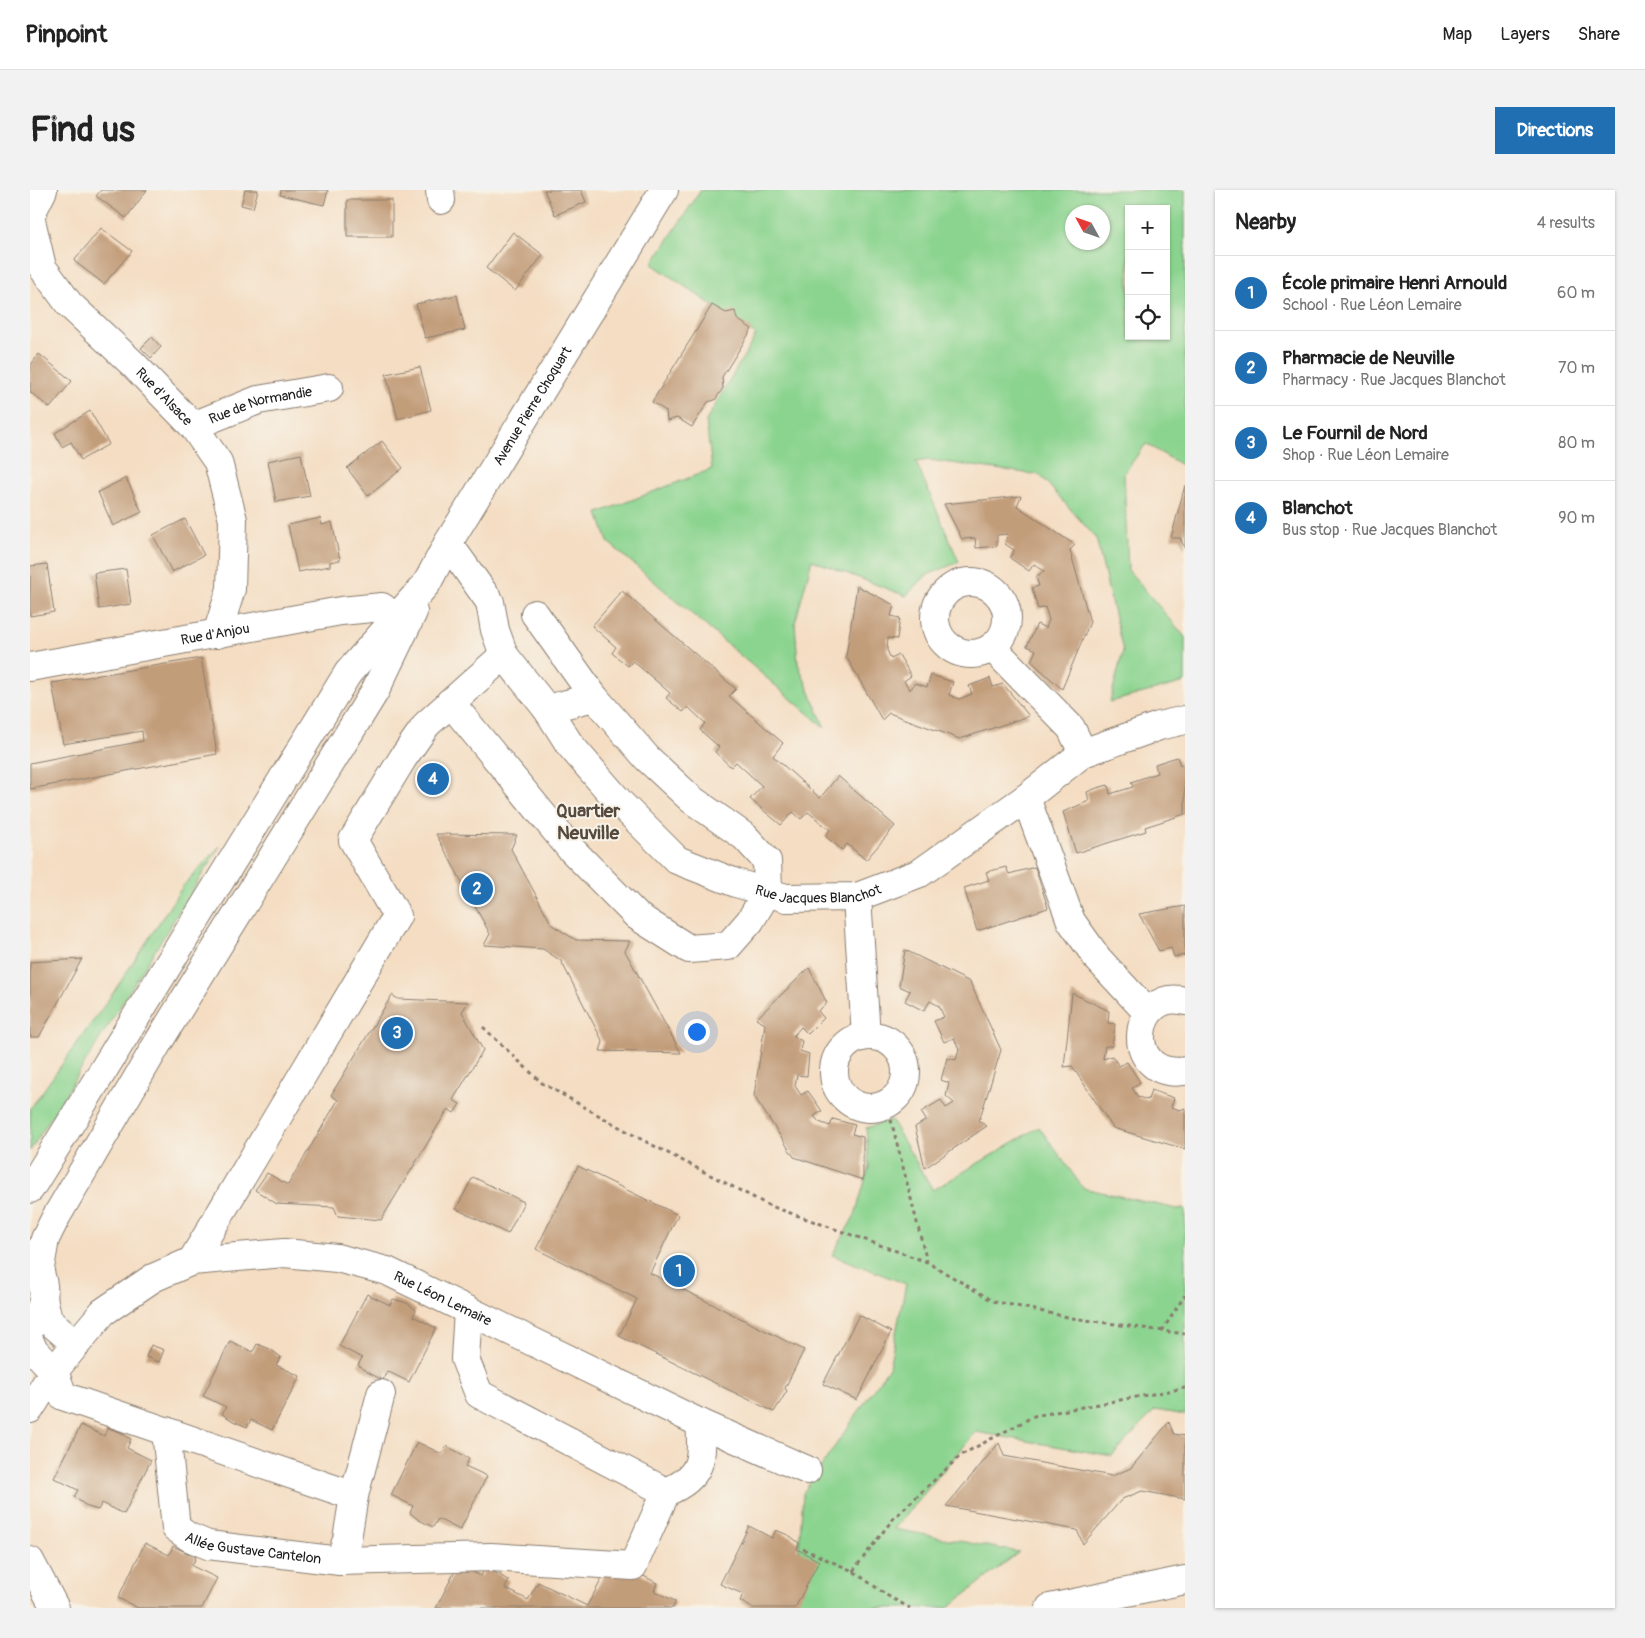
<!DOCTYPE html>
<meta charset="utf-8">
<style>
:root{--surface:#fff;--page:#f2f2f2;--text:#222;--muted:#767676;--line:#e0e0e0;--accent:#1f6fb2}
body{margin:0;font-family:Pangolin,sans-serif;background:var(--page);color:var(--text)}
.controls{position:absolute;right:15px;top:15px;display:grid;overflow:hidden;border-radius:0px;box-shadow:0 1px 4px #0004}
.controls button{width:45px;height:45px;display:grid;place-items:center;padding:0;border:0;border-bottom:1px solid var(--line);background:var(--surface);color:var(--text);font:25px sans-serif}
.compass{position:absolute;left:1035px;top:15px;width:45px;height:45px;border-radius:50%;background:var(--surface);box-shadow:0 1px 4px #0004;rotate:310deg}
.you{position:absolute;left:666px;top:841px;width:18px;height:18px;margin:-12px;border:4px solid #fff;border-radius:50%;background:#1a73e8;box-shadow:0 0 0 8px #1a73e833}
.badge{display:grid;place-items:center;width:32px;height:32px;border-radius:50%;background:var(--accent);color:#fff;font-size:16px;font-weight:700}
.pin{position:absolute;translate:-50% -50%;border:2px solid #fff;box-shadow:0 1px 5px #0006}
.list{margin:0;padding:0;list-style:none}
h2{display:flex;justify-content:space-between;align-items:center;height:65px;margin:0;padding:0 20px;font-size:21px}
h2 small{font-size:16px;font-weight:400;color:var(--muted)}
.list li{display:grid;grid-template-columns:32px 1fr auto;gap:15px;align-items:center;box-sizing:border-box;height:75px;padding:0 20px;border-top:1px solid var(--line)}
.list b{display:block;font-size:19px;white-space:nowrap}
.list p{margin:0;font-size:16px;white-space:nowrap;color:var(--muted)}
.list em{font-size:16px;font-style:normal;color:var(--muted)}
.icon{flex:none;width:28px;height:28px;fill:none;stroke:currentColor;stroke-width:2;stroke-linecap:round;stroke-linejoin:round}
.map{position:relative;flex:none;width:1155px;height:1418px;overflow:hidden;border-radius:0px}
header{display:flex;align-items:center;gap:30px;box-sizing:border-box;height:70px;padding:0 25px;background:var(--surface);border-bottom:1px solid var(--line)}
header strong{font-size:24px}
nav{display:flex;gap:28px;margin-inline-start:auto;font-size:18px}
.intro{display:flex;align-items:center;justify-content:space-between;box-sizing:border-box;height:120px;padding:0 30px}
h1{margin:0;font-size:35px}
.button{padding:12px 22px;border-radius:0px;background:var(--accent);color:#fff;font-size:18px;font-weight:700}
main{display:flex;gap:30px;padding:0 30px}
aside{flex:1;background:var(--surface);border-radius:0px;box-shadow:0 1px 4px #0004}
.map>svg:first-child{display:block}
.green{fill:#8bd48f;stroke:#547856;fill-rule:evenodd}
.building{fill:#c29d7a}
.lines{fill:none;stroke-linecap:round;stroke-linejoin:round}
.minor-casing{stroke:#887c6f;stroke-width:30}
.primary-casing{stroke:#887c6f;stroke-width:30}
.path{stroke:#887c6f;stroke-width:3;stroke-dasharray:4 4;stroke-linecap:butt}
.minor{stroke:#fff;stroke-width:28}
.primary{stroke:#fff;stroke-width:28}
.labels{text-anchor:middle;dominant-baseline:central;stroke-width:4;stroke-linejoin:round;paint-order:stroke}
.street-label{font-size:14px;fill:#1c1c1c;stroke:#f7f3e8}
.district-label{font-size:19px;font-weight:bold;fill:#56493d;stroke:#f7f3e8}
</style>
<header>
<strong>Pinpoint</strong>
<nav><a>Map</a><a>Layers</a><a>Share</a></nav>
</header>
<div class="intro"><h1>Find us</h1><a class="button">Directions</a></div>
<main>
<div class="map">
<svg width="1155" height="1418" viewBox="0 0 1155 1418">
<rect width="100%" height="100%" fill="#f7f3e8"/>
<filter id="ink" filterUnits="userSpaceOnUse"><feTurbulence type="fractalNoise" baseFrequency=".02" numOctaves="2"/><feDisplacementMap in="SourceGraphic" scale="10" xChannelSelector="R" yChannelSelector="G"/><feConvolveMatrix kernelMatrix="1 2 1 2 8 2 1 2 1" color-interpolation-filters="sRGB"/></filter>
<filter id="wash" filterUnits="userSpaceOnUse"><feTurbulence type="fractalNoise" baseFrequency=".0096" numOctaves="4" result="noise"/><feDisplacementMap in="SourceGraphic" scale="20" xChannelSelector="R" yChannelSelector="G"/><feGaussianBlur stdDeviation="1.12" result="paint"/><feColorMatrix in="noise" values="0 0 0 0 0 0 0 0 0 0 0 0 0 0 0 0 0 1.4 0 .05"/><feComposite in="paint" operator="in"/></filter>
<g filter="url(#wash)">
<rect width="100%" height="100%" fill="#f4ddc2"/>
<!-- green -->
<path class="green" d="M 671,0 L 1155,0 L 1155,277 L 1116,254 L 1094,283 L 1098,380 L 1155,447 L 1155,492 L 1080,512 L 1093,461 L 1066,348 L 1010,285 L 899,270 L 886,272 L 929,372 L 897,385 L 876,406 L 782,370 L 765,433 L 768,474 L 795,538 L 578,352 L 568,323 L 682,279 L 676,231 L 726,145 L 622,74 ZM 1099,19 L 1136,19 L 1136,146 L 1099,146 ZM 1042,22 L 1072,22 L 1072,52 L 1042,52 Z
M 190,656 L 0,961 L 0,919 L 83,803 L 153,696 Z
M 861,930 L 903,1000 L 1009,937 L 1053,998 L 1147,1019 L 1155,1018 L 1155,1225 L 1125,1220 L 1082,1266 L 946,1242 L 864,1339 L 989,1362 L 918,1418 L 765,1418 L 773,1303 L 859,1177 L 876,1094 L 802,1065 L 825,1025 L 839,977 L 836,938 Z"/>
<g id="blocks">
<!-- building -->
<path class="building" d="M 71,0 L 117,0 L 96,28 L 66,6 Z
M 215,0 L 228,0 L 223,18 L 211,15 Z
M 251,0 L 298,0 L 294,15 L 250,5 Z
M 514,0 L 551,0 L 556,12 L 525,25 Z
M 317,10 L 362,10 L 362,47 L 317,47 Z
M 71,38 L 102,61 L 74,94 L 44,71 Z
M 483,42 L 513,65 L 485,101 L 456,78 Z
M 427,105 L 435,140 L 395,148 L 386,114 Z
M 682,115 L 696,123 L 705,121 L 707,129 L 722,139 L 692,187 L 693,198 L 685,210 L 678,212 L 662,237 L 647,228 L 637,231 L 636,221 L 622,212 Z
M 122,147 L 131,157 L 121,168 L 111,158 Z
M 9,164 L 42,191 L 20,218 L 0,202 L 0,176 Z
M 390,177 L 401,220 L 368,229 L 356,184 Z
M 60,221 L 79,254 L 51,270 L 41,252 L 32,257 L 25,243 Z
M 352,251 L 373,278 L 338,306 L 317,278 Z
M 271,264 L 280,306 L 246,312 L 238,271 Z
M 96,288 L 112,322 L 83,336 L 68,302 Z
M 1155,295 L 1155,359 L 1150,348 L 1141,348 Z
M 991,306 L 987,316 L 1045,355 L 1040,360 L 1060,432 L 1032,499 L 1001,471 L 1006,460 L 997,456 L 1007,434 L 1016,438 L 1019,430 L 1015,417 L 1008,419 L 1002,398 L 1009,396 L 1006,387 L 1014,381 L 1004,374 L 999,381 L 980,368 L 984,360 L 975,354 L 978,344 L 967,345 L 967,356 L 958,357 L 946,358 L 945,348 L 932,349 L 914,314 Z
M 290,328 L 292,335 L 302,332 L 310,370 L 300,372 L 300,376 L 268,382 L 258,335 Z
M 155,329 L 174,365 L 142,382 L 123,345 Z
M 17,374 L 24,422 L 0,426 L 0,376 Z
M 96,379 L 101,414 L 69,419 L 64,383 Z
M 827,396 L 864,415 L 861,426 L 870,428 L 867,449 L 858,448 L 857,460 L 861,469 L 869,465 L 875,475 L 881,486 L 874,491 L 880,500 L 885,493 L 897,497 L 901,485 L 923,492 L 919,505 L 929,509 L 942,504 L 939,496 L 960,488 L 963,497 L 973,494 L 999,526 L 930,549 L 859,523 L 852,530 L 816,466 Z
M 592,401 L 706,499 L 699,506 L 753,553 L 743,566 L 790,608 L 808,586 L 865,636 L 836,670 L 817,654 L 812,660 L 795,646 L 800,640 L 778,622 L 771,629 L 763,622 L 751,635 L 720,609 L 732,596 L 706,572 L 701,577 L 685,562 L 689,557 L 670,540 L 675,533 L 658,517 L 653,522 L 636,508 L 640,503 L 603,471 L 598,476 L 582,463 L 586,457 L 562,436 Z
M 171,468 L 187,564 L 0,599 L 0,573 L 113,551 L 112,541 L 33,554 L 22,493 Z
M 1147,567 L 1150,575 L 1155,574 L 1155,624 L 1115,637 L 1116,641 L 1046,663 L 1033,622 L 1059,611 L 1057,602 L 1067,598 L 1078,595 L 1080,604 L 1103,597 L 1101,592 L 1127,583 L 1125,574 Z
M 406,644 L 487,645 L 481,659 L 522,735 L 546,750 L 600,751 L 595,761 L 651,863 L 570,861 L 573,852 L 531,771 L 513,759 L 454,755 L 460,744 Z
M 976,677 L 979,684 L 1005,677 L 1018,718 L 947,741 L 934,698 L 959,690 L 956,682 Z
M 1155,716 L 1155,765 L 1144,767 L 1141,758 L 1129,761 L 1109,724 Z
M 875,760 L 940,792 L 971,860 L 949,931 L 957,936 L 895,978 L 885,937 L 896,930 L 891,922 L 911,910 L 916,918 L 924,913 L 916,906 L 919,893 L 911,890 L 917,868 L 926,870 L 929,859 L 924,848 L 914,852 L 904,831 L 914,827 L 909,816 L 900,811 L 894,821 L 875,811 L 880,801 L 869,796 Z
M 52,769 L 9,847 L 0,847 L 0,772 Z
M 779,778 L 797,813 L 788,821 L 794,828 L 778,844 L 771,837 L 763,846 L 772,851 L 770,861 L 779,864 L 777,886 L 767,885 L 765,896 L 771,905 L 778,901 L 792,921 L 784,926 L 789,932 L 800,936 L 803,929 L 825,935 L 822,944 L 833,947 L 833,990 L 764,967 L 724,906 L 735,834 L 726,829 Z
M 1042,803 L 1079,821 L 1078,833 L 1085,834 L 1084,844 L 1082,856 L 1075,856 L 1073,869 L 1082,866 L 1089,876 L 1097,872 L 1110,892 L 1102,898 L 1108,907 L 1118,910 L 1121,900 L 1144,908 L 1141,917 L 1150,920 L 1155,918 L 1155,959 L 1083,938 L 1042,876 L 1034,877 Z
M 362,805 L 368,809 L 438,812 L 432,822 L 453,860 L 423,910 L 430,914 L 424,923 L 418,919 L 351,1030 L 308,1026 L 304,1017 L 247,1014 L 225,1000 L 237,983 L 258,995 L 308,910 L 301,905 Z
M 548,976 L 648,1025 L 620,1083 L 774,1160 L 755,1198 L 757,1201 L 744,1222 L 589,1146 L 607,1109 L 506,1059 Z
M 443,987 L 494,1012 L 478,1044 L 426,1019 Z
M 337,1104 L 360,1115 L 363,1109 L 377,1113 L 386,1120 L 383,1126 L 406,1138 L 379,1192 L 357,1181 L 353,1190 L 337,1182 L 328,1175 L 332,1168 L 309,1156 Z
M 829,1125 L 861,1142 L 827,1210 L 793,1194 Z
M 200,1151 L 223,1162 L 227,1154 L 240,1159 L 251,1167 L 246,1175 L 270,1186 L 242,1240 L 221,1230 L 217,1237 L 203,1231 L 192,1224 L 196,1217 L 173,1206 Z
M 121,1155 L 134,1160 L 129,1172 L 116,1167 Z
M 1139,1232 L 1144,1244 L 1155,1246 L 1155,1309 L 1112,1301 L 1092,1309 L 1053,1354 L 1047,1340 L 916,1316 L 969,1253 L 974,1266 L 1082,1286 L 1101,1278 Z
M 51,1235 L 74,1246 L 78,1238 L 90,1242 L 101,1249 L 97,1258 L 121,1270 L 94,1324 L 72,1313 L 68,1320 L 58,1317 L 44,1307 L 48,1300 L 24,1288 Z
M 387,1252 L 412,1264 L 416,1256 L 428,1262 L 439,1269 L 435,1276 L 457,1286 L 430,1340 L 408,1329 L 403,1337 L 389,1330 L 380,1323 L 383,1316 L 361,1305 Z
M 719,1336 L 742,1348 L 746,1340 L 760,1346 L 769,1353 L 767,1359 L 789,1371 L 765,1418 L 722,1418 L 710,1411 L 713,1404 L 690,1394 Z
M 115,1353 L 139,1365 L 143,1356 L 166,1367 L 162,1376 L 187,1388 L 172,1418 L 108,1418 L 88,1408 Z
M 428,1375 L 451,1386 L 455,1378 L 470,1385 L 479,1391 L 475,1398 L 498,1410 L 508,1392 L 557,1416 L 578,1378 L 604,1381 L 627,1393 L 624,1401 L 645,1411 L 645,1413 L 643,1418 L 406,1418 Z"/>
</g>
</g>
<g filter="url(#ink)">
<use href="#blocks" fill-opacity="0" stroke="#887c6f" stroke-width="1"/>
<g class="lines">
<!-- minor casing -->
<g class="minor-casing">
<g id="minor">
<path id="s1" d="M 13,0 L 0,26 L 12,77 L 39,114 L 103,174 L 163,236 L 188,272 L 203,330 L 201,399 L 187,444"/>
<path d="M 410,0 L 411,10"/>
<path id="s2" d="M 163,236 L 228,210 L 299,198"/>
<path id="s3" d="M 418,353 L 460,412 L 465,440 L 474,465 L 517,519 L 540,555 L 591,614 L 647,670 L 706,693 L 756,708 L 827,707 L 890,683 L 996,608 L 1053,563 L 1129,536 L 1155,530"/>
<circle cx="941" cy="428" r="36"/>
<path d="M 505,424 L 564,507"/>
<path d="M 962,457 L 1041,538 L 1053,563"/>
<path id="s4" d="M 0,477 L 311,421 L 352,417 L 366,428"/>
<path d="M 420,512 L 540,658 L 607,726 L 659,759 L 698,756 L 720,731 L 738,701 L 737,671 L 715,647 L 661,609 L 617,568 L 564,507 L 517,519"/>
<path d="M 996,608 L 1041,731 L 1068,769 L 1118,823"/>
<path d="M 827,707 L 836,846"/>
<path d="M 1155,811 C 1102,797 1091,890 1155,881"/>
<circle cx="840" cy="882" r="36"/>
<path d="M 162,1071 L 367,726 L 323,650 L 373,568 L 397,534 L 474,465"/>
<path d="M 14,1112 L 18,1130 L 46,1154"/>
<path d="M 438,1120 L 435,1169 L 449,1204 L 636,1302"/>
<path d="M 0,1152 L 3,1159 L 24,1181 L 33,1206 L 324,1306"/>
<path id="s5" d="M 0,1219 L 24,1181 L 73,1122 L 123,1088 L 162,1071 L 254,1063 L 307,1068 L 357,1081 L 670,1233 L 777,1280"/>
<path id="s6" d="M 136,1241 L 146,1338 L 159,1347 L 178,1355 L 310,1371 L 461,1367 L 603,1376 L 636,1302 C 673,1287 673,1268 670,1233"/>
<path d="M 0,1371 L 25,1418"/>
<path d="M 310,1371 L 317,1349 L 324,1306 L 351,1204"/>
<path d="M 1020,1418 L 1155,1390"/>
</g>
</g>
<!-- primary casing -->
<g class="primary-casing">
<g id="primary">
<path id="s7" d="M 0,999 L 318,483 L 397,393 L 418,353 L 634,0"/>
<path d="M 0,1064 C 17,1089 19,1114 0,1138"/>
<path d="M 10,1078 L 15,1049 L 26,1027 L 129,851 L 345,501 L 383,422"/>
</g>
</g>
<!-- path -->
<path class="path" d="M 453,837 L 512,893 L 607,947 L 738,1015 L 897,1072
M 857,914 L 897,1072 L 963,1111 L 1042,1128 L 1155,1144
M 1132,1141 L 1155,1105
M 773,1359 L 823,1381 L 858,1406 L 880,1418
M 823,1381 L 863,1329 L 931,1265 L 1004,1226 L 1155,1198"/>
<!-- minor -->
<use href="#minor" class="minor"/>
<!-- primary -->
<use href="#primary" class="primary"/>
</g>
</g>
<g class="labels">
<!-- street labels -->
<g class="street-label">
<text stroke="none"><textPath href="#s1" startOffset="260">Rue d'Alsace</textPath></text>
<text stroke="none"><textPath href="#s2" startOffset="71">Rue de Normandie</textPath></text>
<text stroke="none"><textPath href="#s7" startOffset="932">Avenue Pierre Choquart</textPath></text>
<text stroke="none"><textPath href="#s4" startOffset="188">Rue d'Anjou</textPath></text>
<text stroke="none"><textPath href="#s3" startOffset="544">Rue Jacques Blanchot</textPath></text>
<text stroke="none"><textPath href="#s5" startOffset="484">Rue Léon Lemaire</textPath></text>
<text stroke="none"><textPath href="#s6" startOffset="179">Allée Gustave Cantelon</textPath></text>
</g>
<!-- district labels -->
<g class="district-label">
<text x="558" y="621">Quartier<tspan x="558" dy="22">Neuville</tspan></text>
</g>
</g>
</svg>
<div class="controls">
<button>+</button>
<button>−</button>
<button><svg class="icon" aria-label="locate" viewBox="0 0 24 24"><circle cx="12" cy="12" r="6"/><path d="M12 2v4M12 18v4M2 12h4M18 12h4"/></svg></button>
</div>
<svg class="compass" viewBox="-18 -18 36 36"><path d="M0-13l5 13h-10z" fill="#e53935"/><path d="M0 13l5-13h-10z" fill="#767676"/></svg>
<div class="you"></div>
<div class="pin badge" style="left:649px;top:1081px">1</div>
<div class="pin badge" style="left:447px;top:699px">2</div>
<div class="pin badge" style="left:367px;top:843px">3</div>
<div class="pin badge" style="left:403px;top:589px">4</div>
</div>
<aside>
<h2>Nearby<small>4 results</small></h2>
<ul class="list">
<li><span class="badge">1</span><div><b>École primaire Henri Arnould</b><p>School · Rue Léon Lemaire</p></div><em>60 m</em></li>
<li><span class="badge">2</span><div><b>Pharmacie de Neuville</b><p>Pharmacy · Rue Jacques Blanchot</p></div><em>70 m</em></li>
<li><span class="badge">3</span><div><b>Le Fournil de Nord</b><p>Shop · Rue Léon Lemaire</p></div><em>80 m</em></li>
<li><span class="badge">4</span><div><b>Blanchot</b><p>Bus stop · Rue Jacques Blanchot</p></div><em>90 m</em></li>
</ul>
</aside>
</main>
